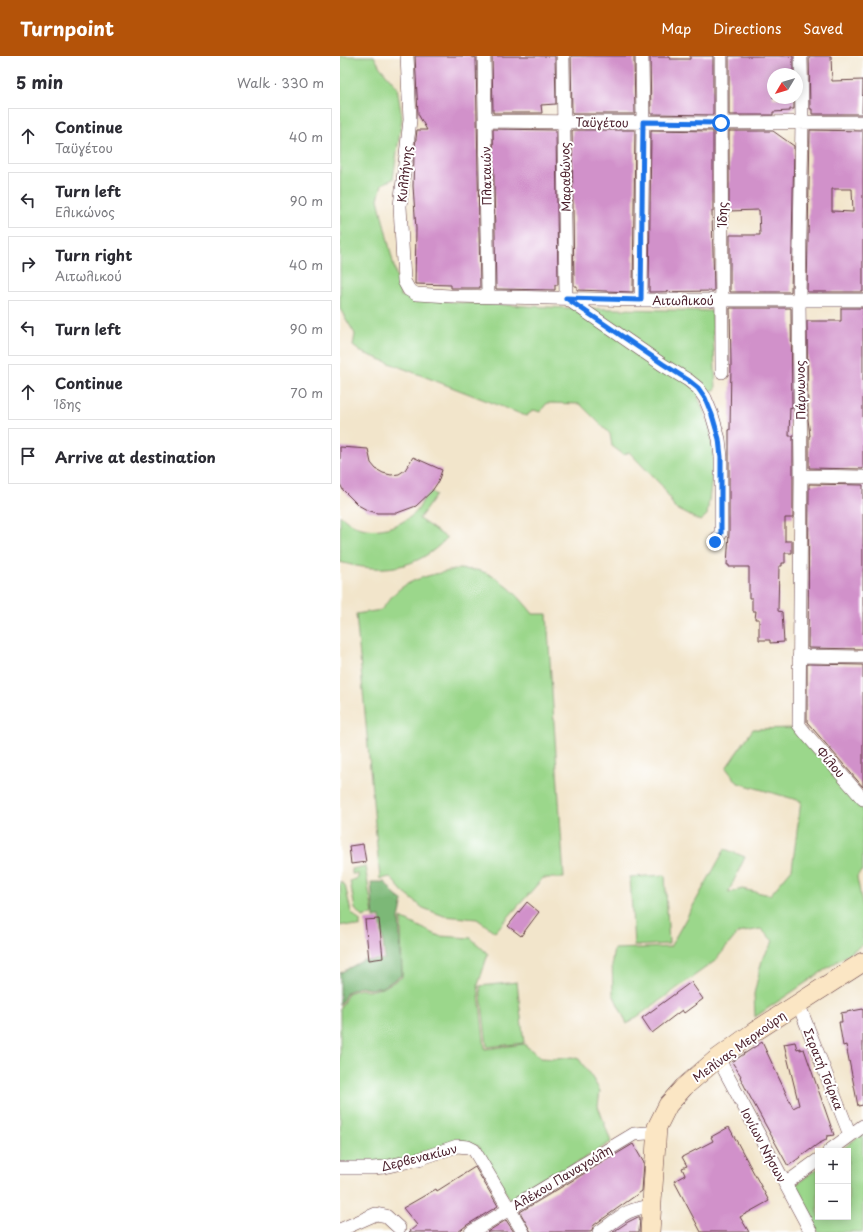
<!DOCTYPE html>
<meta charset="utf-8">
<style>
:root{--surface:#fff;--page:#f2f2f3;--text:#2b2b33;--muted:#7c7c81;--line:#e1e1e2;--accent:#b45309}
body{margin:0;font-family:"Playpen Sans",sans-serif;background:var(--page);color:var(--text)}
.controls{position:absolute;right:12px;bottom:12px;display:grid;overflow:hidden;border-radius:0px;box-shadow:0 2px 10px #0003}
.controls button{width:36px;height:36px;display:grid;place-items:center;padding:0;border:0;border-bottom:1px solid var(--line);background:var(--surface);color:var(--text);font:20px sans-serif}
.compass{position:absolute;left:427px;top:12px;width:36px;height:36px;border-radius:50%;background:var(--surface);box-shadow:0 2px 10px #0003;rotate:232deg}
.stop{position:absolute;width:12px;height:12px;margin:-9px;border:3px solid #1a73e8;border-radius:50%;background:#fff}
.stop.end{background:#1a73e8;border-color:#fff;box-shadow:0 1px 4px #0008}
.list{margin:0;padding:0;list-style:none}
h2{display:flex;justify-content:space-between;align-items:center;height:52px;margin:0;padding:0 16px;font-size:17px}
h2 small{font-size:13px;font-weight:400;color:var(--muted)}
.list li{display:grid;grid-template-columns:26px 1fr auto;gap:12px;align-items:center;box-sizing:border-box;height:56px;margin:0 8px 8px;padding:0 8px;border:1px solid var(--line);border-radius:0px}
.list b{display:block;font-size:15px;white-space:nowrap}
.list p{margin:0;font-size:13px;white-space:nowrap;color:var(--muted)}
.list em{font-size:13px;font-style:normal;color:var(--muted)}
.icon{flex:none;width:22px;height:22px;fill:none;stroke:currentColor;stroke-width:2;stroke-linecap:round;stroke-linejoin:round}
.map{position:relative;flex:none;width:523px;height:1176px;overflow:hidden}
header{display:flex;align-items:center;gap:24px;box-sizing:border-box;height:56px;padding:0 20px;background:var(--accent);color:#fff}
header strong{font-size:19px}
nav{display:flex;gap:22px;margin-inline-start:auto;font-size:14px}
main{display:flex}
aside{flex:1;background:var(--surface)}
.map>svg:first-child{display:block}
.green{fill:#9bd78b;stroke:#727b5b}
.forest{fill:#7cb877;stroke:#636c51}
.building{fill:#d191ca;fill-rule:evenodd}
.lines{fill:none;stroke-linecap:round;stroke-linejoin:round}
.street-casing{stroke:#633d43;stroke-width:14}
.secondary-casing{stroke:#633d43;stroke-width:20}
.street{stroke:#fff;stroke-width:13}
.secondary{stroke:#fbe6c4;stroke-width:19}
.route{stroke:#1a73e8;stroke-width:5}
.labels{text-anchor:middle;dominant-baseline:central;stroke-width:4;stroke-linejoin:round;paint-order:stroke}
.street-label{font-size:12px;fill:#4a1f2b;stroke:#fff}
</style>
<header>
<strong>Turnpoint</strong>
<nav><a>Map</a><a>Directions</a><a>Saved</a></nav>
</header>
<main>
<aside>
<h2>5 min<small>Walk · 330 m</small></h2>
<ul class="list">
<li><svg class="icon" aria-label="ahead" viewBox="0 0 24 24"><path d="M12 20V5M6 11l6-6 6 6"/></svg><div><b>Continue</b><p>Ταϋγέτου</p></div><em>40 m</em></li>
<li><svg class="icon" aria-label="left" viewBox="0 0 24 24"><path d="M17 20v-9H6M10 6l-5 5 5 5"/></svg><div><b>Turn left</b><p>Ελικώνος</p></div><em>90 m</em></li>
<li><svg class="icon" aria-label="right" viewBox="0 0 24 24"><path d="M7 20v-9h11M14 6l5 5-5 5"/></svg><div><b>Turn right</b><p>Αιτωλικού</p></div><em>40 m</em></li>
<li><svg class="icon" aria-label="left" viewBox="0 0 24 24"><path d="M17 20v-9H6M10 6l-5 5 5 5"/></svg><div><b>Turn left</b></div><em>90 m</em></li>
<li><svg class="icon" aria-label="ahead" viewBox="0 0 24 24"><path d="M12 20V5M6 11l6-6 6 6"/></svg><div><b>Continue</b><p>Ίδης</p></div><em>70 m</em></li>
<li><svg class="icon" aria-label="arrive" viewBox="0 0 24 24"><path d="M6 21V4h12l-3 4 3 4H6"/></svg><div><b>Arrive at destination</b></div></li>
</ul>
</aside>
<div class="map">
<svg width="523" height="1176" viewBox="0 0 523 1176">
<rect width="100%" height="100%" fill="#fff"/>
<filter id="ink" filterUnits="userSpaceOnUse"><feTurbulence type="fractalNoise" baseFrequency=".025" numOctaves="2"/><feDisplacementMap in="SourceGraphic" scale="8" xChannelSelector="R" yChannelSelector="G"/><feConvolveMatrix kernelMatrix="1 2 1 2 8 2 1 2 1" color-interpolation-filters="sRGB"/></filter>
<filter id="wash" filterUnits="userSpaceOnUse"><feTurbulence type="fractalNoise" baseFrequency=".012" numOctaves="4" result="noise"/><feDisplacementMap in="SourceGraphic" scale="16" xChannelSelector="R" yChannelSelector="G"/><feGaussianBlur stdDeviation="0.9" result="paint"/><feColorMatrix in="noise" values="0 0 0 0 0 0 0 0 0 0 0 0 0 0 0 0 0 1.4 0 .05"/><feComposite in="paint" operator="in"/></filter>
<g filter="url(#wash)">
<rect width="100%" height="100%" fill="#f2e5cb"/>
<!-- green -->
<path class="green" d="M 0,0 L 34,0 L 40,11 L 57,31 L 62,62 L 53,123 L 42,128 L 38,143 L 61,240 L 126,247 L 228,252 L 372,255 L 376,333 L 358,341 L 370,371 L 374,407 L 367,459 L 360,465 L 335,452 L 323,431 L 289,396 L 284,399 L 272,390 L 270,378 L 240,348 L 207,347 L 200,356 L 194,354 L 186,360 L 21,296 L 13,290 L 15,278 L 0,253 Z
M 88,433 L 96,439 L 79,463 L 107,482 C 77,514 41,518 0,506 L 0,459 C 20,481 54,476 75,457 C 81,451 84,440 88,433 Z
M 119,513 C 126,514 134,513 141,515 C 162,522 180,541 193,558 L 207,558 L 224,822 L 203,822 L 155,876 L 137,863 L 104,860 L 83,852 L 63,836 L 50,821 L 40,823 L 16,558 L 41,554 C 45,549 49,544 53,539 C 70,521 96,518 119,513 Z
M 455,672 L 483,704 L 523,752 L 523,815 L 519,817 L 517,821 L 523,852 L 523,888 L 415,961 L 414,938 L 422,904 L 433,885 L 421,873 L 398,877 L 375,905 L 287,968 L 273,938 L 272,904 L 274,893 L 330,891 L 385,793 L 405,801 L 388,837 L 402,833 L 430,839 L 452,813 L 461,745 L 398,727 L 386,712 L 413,673 Z
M 25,810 L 33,858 L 22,861 L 15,853 L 10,825 L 18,822 L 18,818 L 12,818 L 12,813 Z
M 325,819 L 329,888 L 294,890 L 290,821 Z
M 0,825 L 5,829 L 11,856 L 20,865 L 20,871 L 4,869 L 0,870 Z
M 61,862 L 99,880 L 131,882 L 148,898 L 138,929 L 145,993 L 184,988 L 201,1002 L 217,1003 L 232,1001 L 239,1003 L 253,1023 L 260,1035 L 258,1050 L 271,1086 L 172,1147 L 138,1090 L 42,1108 L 0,1107 L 0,953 L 8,937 L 20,933 L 28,935 L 43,932 L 62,921 Z
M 177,926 L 184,987 L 147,991 L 140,930 Z
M 523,1077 L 523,1176 L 478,1176 L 453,1131 L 478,1112 L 478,1161 L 508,1161 L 508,1095 L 500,1095 Z"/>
<!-- forest -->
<path class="forest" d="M 31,826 L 45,826 L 55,839 L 63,845 L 59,862 L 62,919 L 43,931 L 29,933 L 20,931 L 7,936 L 0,949 L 0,917 L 24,904 L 28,905 L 45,903 L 40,861 L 34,862 Z"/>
<g id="blocks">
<!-- building -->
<path class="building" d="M 75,0 L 130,0 L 132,2 L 136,1 L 140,232 L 111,232 L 111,229 L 75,228 L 76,173 L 73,130 L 74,99 L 77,74 L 87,74 L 78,58 Z
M 152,0 L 215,0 L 216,48 L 201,49 L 202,57 L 153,57 Z
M 231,0 L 293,0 L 294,1 L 295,58 L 232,58 Z
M 350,0 L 373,0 L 373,59 L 311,58 L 310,1 L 330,1 L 330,3 L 350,3 Z
M 389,0 L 453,0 L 453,18 L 433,18 L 433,42 L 454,42 L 454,53 L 450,53 L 450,55 L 433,56 L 433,59 L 389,59 Z
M 469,0 L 491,0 L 492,25 L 523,24 L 522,58 L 472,58 L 472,53 L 470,53 Z
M 153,73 L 216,74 L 218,229 L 215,229 L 215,234 L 156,233 Z
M 232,74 L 295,74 L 293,236 L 237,234 L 237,230 L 234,230 Z
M 311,74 L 373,75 L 373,155 L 372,155 L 374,235 L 309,236 Z
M 470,74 L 523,75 L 523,236 L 467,236 ZM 492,133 L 512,133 L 513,156 L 492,155 Z
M 389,75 L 433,75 L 454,90 L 451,236 L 390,236 L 390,179 L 420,179 L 419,154 L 389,155 Z
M 390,252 L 451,252 L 452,353 L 450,351 L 449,380 L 453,380 L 453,462 L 445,462 L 445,485 L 452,485 L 452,497 L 445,497 L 445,507 L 442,507 L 442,510 L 439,510 L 438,555 L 442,556 L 444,586 L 430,587 L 430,584 L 419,584 L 419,563 L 415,563 L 416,555 L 412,555 L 412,542 L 409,542 L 409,511 L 389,511 L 389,509 L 387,509 L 389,477 L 389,374 L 390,374 L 391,308 Z
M 501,252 L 523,252 L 523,413 L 469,412 L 469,380 L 470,380 L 468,363 L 467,265 L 501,265 Z
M 0,391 L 28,393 L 31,407 L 36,413 L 43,417 L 51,419 L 59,418 L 65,414 L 73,401 L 102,414 L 98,426 L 92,435 L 76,450 L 57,457 L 37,457 L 27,454 L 18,449 L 3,434 L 0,428 Z
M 469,428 L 523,429 L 523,593 L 468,592 Z
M 467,608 L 523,609 L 523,731 L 467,666 Z
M 23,788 L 26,806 L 11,808 L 9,790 Z
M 187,846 L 199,856 L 181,880 L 168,870 Z
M 39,863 L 43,902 L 29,904 L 25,864 Z
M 351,926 L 363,943 L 344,957 L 342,954 L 312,977 L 302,962 Z
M 523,953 L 523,1049 L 518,1050 L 506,989 L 503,990 L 499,966 L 502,966 L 501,957 Z
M 422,986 L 453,1052 L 459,1049 L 444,988 L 455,986 L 457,993 L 460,992 L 460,994 L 464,993 L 494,1079 L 487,1080 L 486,1084 L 478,1088 L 448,1110 L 408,1037 L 400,1021 L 401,1020 L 392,1006 Z
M 389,1071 L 429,1145 L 400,1161 L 409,1176 L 361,1176 L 334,1125 L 345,1119 L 342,1112 L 347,1110 L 342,1101 L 373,1085 L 371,1081 Z
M 293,1088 L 304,1107 L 302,1135 L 254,1169 L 251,1176 L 191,1176 L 180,1156 Z
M 135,1111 L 158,1150 L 127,1169 L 118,1176 L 69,1176 L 77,1169 L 63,1152 L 96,1133 L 97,1135 Z
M 298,1161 L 300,1161 L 299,1176 L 273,1176 L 288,1166 Z
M 166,1164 L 174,1176 L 147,1176 Z"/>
</g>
</g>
<g filter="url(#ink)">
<use href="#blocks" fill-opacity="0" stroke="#633d43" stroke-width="1"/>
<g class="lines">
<!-- street casing -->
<g class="street-casing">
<path id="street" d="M 67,0 L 70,64 L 60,150 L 64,225 L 69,234 L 76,238 L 110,240 L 301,244 L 523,244
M 144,0 L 148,240
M 223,0 L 226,242 L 323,309 L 348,324 L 358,332 L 365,342 L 372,359 L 379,383 L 381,401 L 381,477 L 375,486
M 381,0 L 382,316
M 461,0 L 462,65 L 459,243 L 461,420 L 459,669 L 467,679 L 523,743
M 145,65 L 381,67 L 523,66
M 301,244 L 303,66 L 302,0
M 461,420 L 523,421
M 459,600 L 523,601
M 458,947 L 510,1079
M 378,1002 L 471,1176
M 489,1095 L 523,1070
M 0,1112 L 33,1112 L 44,1111 L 79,1103 L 117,1090 L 128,1091 L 134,1094 L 183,1176
M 445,1128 L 478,1104
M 0,1174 L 36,1158 L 46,1160 L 59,1172
M 131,1176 L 294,1078 L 307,1077 L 316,1077
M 259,1176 C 278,1163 288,1151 311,1151"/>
</g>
<!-- secondary casing -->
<g class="secondary-casing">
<path id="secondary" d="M 310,1176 L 317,1071 L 328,1049 L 344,1031 L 378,1002 L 414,976 L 523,906"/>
</g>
<!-- street -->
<use href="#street" class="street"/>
<!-- secondary -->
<use href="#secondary" class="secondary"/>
</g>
</g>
<g class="lines" filter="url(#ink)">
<!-- route -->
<path class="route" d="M 375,486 L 381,477 L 381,401 L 379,383 L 372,359 L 365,342 L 358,332 L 348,324 L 323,308 L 226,242 L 301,244 L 303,66 L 381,67"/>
</g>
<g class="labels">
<!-- street labels -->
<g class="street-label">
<text transform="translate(262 66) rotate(1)">Ταϋγέτου</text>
<text transform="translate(64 118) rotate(-84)">Κυλλήνης</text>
<text transform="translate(146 120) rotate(-91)">Πλαταιών</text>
<text transform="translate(225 121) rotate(-91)">Μαραθώνος</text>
<text transform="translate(382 158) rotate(-90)">Ίδης</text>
<text x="343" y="244">Αιτωλικού</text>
<text transform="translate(460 334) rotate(-91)">Πάρνωνος</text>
<text transform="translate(491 706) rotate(49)">Φίλου</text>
<text transform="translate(399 990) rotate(-36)">Μελίνας Μερκούρη</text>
<text transform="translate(484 1013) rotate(68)">Στρατή Τσίρκα</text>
<text transform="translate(424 1089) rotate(62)">Ιονίων Νήσων</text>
<text transform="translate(79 1101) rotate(-14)">Δερβενακίων</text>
<text transform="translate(222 1121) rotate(-31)">Αλέκου Παναγούλη</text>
</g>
</g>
</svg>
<div class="controls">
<button>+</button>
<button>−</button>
</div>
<svg class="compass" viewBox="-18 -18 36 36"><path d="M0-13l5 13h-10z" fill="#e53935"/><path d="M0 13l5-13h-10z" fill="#7c7c81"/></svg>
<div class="stop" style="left:381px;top:67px"></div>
<div class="stop end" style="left:375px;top:486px"></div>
</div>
</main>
